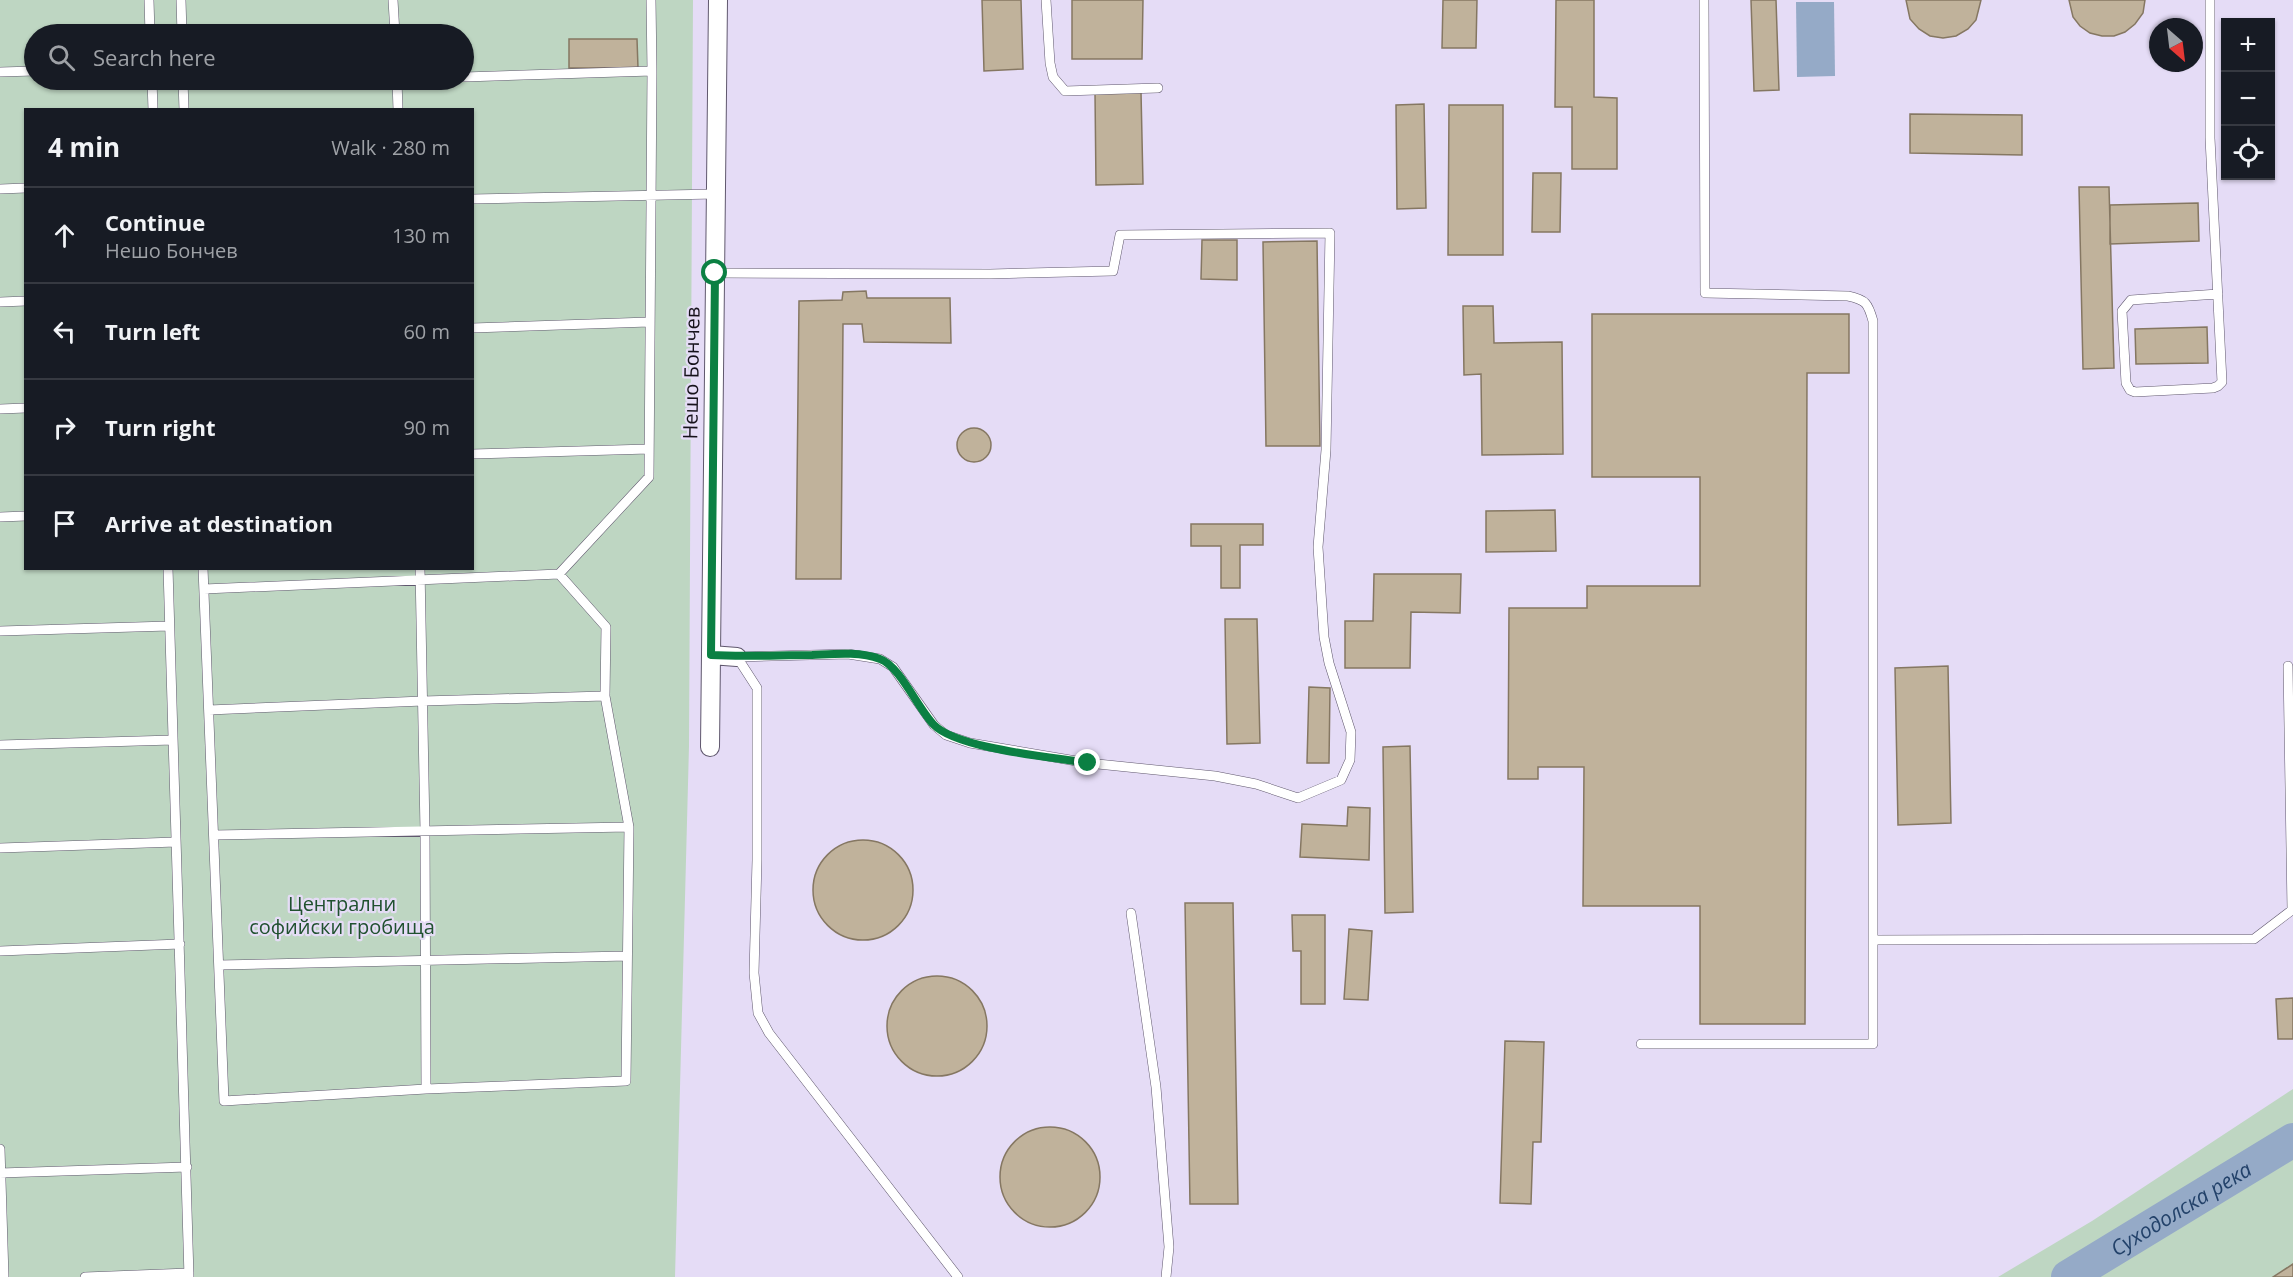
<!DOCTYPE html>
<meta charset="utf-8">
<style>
:root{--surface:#171b24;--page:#242831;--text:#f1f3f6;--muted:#9ea1a6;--line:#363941}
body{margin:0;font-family:"Open Sans",sans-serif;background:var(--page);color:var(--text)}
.controls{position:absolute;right:18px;top:18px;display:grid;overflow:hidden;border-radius:0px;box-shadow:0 2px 4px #0004}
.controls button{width:54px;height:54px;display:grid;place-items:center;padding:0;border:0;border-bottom:2px solid var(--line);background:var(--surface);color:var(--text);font:30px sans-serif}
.compass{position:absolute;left:2149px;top:18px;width:54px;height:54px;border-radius:50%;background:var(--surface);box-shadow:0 2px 4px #0004;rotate:152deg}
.stop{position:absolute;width:18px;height:18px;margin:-14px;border:4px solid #0b8043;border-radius:50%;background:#fff}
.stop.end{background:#0b8043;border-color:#fff;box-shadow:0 2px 6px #0008}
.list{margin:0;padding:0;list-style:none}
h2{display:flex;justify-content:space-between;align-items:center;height:78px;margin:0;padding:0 24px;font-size:26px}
h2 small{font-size:20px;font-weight:400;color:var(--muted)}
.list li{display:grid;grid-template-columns:39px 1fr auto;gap:18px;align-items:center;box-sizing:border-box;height:96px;padding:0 24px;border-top:2px solid var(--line)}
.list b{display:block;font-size:22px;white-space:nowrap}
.list p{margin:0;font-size:20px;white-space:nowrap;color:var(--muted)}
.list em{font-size:20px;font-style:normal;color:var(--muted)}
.icon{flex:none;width:33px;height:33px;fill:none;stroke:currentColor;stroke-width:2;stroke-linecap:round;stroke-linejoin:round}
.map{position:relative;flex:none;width:2293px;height:1277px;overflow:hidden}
.search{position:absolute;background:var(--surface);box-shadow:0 2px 4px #0004;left:24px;top:24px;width:450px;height:66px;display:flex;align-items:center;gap:15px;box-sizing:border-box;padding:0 21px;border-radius:33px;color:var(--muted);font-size:22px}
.panel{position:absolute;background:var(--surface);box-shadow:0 2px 4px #0004;left:24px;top:108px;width:450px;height:462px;border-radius:0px}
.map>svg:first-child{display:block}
.green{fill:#bed6c2;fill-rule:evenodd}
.water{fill:#95aac7}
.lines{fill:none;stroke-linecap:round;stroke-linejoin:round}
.river{stroke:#95aac7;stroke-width:34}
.building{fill:#c0b29b;stroke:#857762;stroke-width:1.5}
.service-casing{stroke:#60586e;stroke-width:10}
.minor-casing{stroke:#60586e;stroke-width:20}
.service{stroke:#fff;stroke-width:9}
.minor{stroke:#fff;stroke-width:18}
.route{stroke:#0b8043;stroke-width:8}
.labels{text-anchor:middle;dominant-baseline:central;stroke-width:4.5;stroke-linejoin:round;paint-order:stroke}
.street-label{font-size:20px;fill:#16121b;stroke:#e5dcf6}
.park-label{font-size:20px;fill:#20512f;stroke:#e5dcf6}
.water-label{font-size:21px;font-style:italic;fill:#23426a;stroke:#e5dcf6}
</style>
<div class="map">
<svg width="2293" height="1277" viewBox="0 0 2293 1277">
<rect width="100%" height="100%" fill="#e5dcf6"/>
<!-- green -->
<path class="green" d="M 0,0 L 693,0 L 689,746 L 675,1277 L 0,1277 ZM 34,34 L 464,34 L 464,80 L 34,80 ZM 26,110 L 472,110 L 472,568 L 26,568 Z
M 2293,1089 L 2293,1265 L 2274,1277 L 1998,1277 L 2092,1221 Z"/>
<!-- water -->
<path class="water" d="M 1796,2 L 1834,2 L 1835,76 L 1797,77 Z"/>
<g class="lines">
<!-- river -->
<path class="river" id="s1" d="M 2068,1277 L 2293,1140"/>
</g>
<!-- building -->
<path class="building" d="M 982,0 L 1021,0 L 1023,69 L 984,71 Z
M 1072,0 L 1143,0 L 1142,59 L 1072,59 Z
M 1443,0 L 1477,0 L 1476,48 L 1442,48 Z
M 1556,0 L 1594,0 L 1594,97 L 1617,98 L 1617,169 L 1572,169 L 1572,107 L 1555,107 Z
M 1751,0 L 1776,0 L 1779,90 L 1754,91 Z
M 1906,0 L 1981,0 L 1976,20 L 1968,29 L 1956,36 L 1943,38 L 1930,36 L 1919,29 L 1910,19 Z
M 2069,0 L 2145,0 L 2143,13 L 2135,24 L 2125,32 L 2114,36 L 2102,36 L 2090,33 L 2080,26 L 2073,17 Z
M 569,39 L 637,39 L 638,68 L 569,68 Z
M 1141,92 L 1143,184 L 1096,185 L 1095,93 Z
M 1424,104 L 1426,208 L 1397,209 L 1396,105 Z
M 1449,105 L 1503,105 L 1503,255 L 1448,255 Z
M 1910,114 L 2022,115 L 2022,155 L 1910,153 Z
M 1533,173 L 1561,173 L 1560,232 L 1532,232 Z
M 2079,187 L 2109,187 L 2114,368 L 2083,369 Z
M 2198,203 L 2199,241 L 2110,244 L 2110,205 Z
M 1202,240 L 1237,240 L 1237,280 L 1201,279 Z
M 1317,241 L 1320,446 L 1266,446 L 1263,242 Z
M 866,291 L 867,298 L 950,298 L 951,343 L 864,342 L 862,324 L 843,324 L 841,579 L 796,579 L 799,301 L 842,300 L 843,292 Z
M 1463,306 L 1493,306 L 1494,343 L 1562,342 L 1563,454 L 1482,455 L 1481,374 L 1464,375 Z
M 1592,314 L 1849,314 L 1849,373 L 1807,373 L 1805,1024 L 1700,1024 L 1700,906 L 1583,906 L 1584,767 L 1538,767 L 1538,779 L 1508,779 L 1509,608 L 1587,608 L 1587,586 L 1700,586 L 1700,477 L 1592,477 Z
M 2207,327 L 2208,363 L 2136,364 L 2135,329 Z
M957 445a17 17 0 1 1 34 0a17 17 0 1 1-34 0Z
M 1555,510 L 1556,551 L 1486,552 L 1486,511 Z
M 1191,524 L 1263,524 L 1263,545 L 1240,545 L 1240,588 L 1221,588 L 1221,546 L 1191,546 Z
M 1374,574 L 1461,574 L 1460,613 L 1411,612 L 1410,668 L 1345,668 L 1345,621 L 1373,621 Z
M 1225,619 L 1257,619 L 1260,743 L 1227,744 Z
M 1948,666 L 1951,823 L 1898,825 L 1895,668 Z
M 1309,687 L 1330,688 L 1329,763 L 1307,763 Z
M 1410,746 L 1413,912 L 1385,913 L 1383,747 Z
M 1348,807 L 1370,808 L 1369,860 L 1300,857 L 1302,824 L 1347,826 Z
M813 890a50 50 0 1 1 100 0a50 50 0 1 1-100 0Z
M 1185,903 L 1233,903 L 1238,1204 L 1190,1204 Z
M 1292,915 L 1325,915 L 1325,1004 L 1301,1004 L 1301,951 L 1293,951 Z
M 1349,929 L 1372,931 L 1368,1000 L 1344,999 Z
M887 1026a50 50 0 1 1 100 0a50 50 0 1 1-100 0Z
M 2293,998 L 2293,1039 L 2278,1039 L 2276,999 Z
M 1505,1041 L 1544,1042 L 1541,1142 L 1533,1142 L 1531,1204 L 1500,1203 Z
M1000 1177a50 50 0 1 1 100 0a50 50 0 1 1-100 0Z
M 2293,1264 L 2293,1277 L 2273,1277 Z"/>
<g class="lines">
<!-- service casing -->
<g class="service-casing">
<path id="service" d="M 149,0 L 150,34
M 181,0 L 182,34
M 393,0 L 395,34
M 1046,0 L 1050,63 L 1053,77 L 1065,91 L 1158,88
M 2210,0 L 2210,138 L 2222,382 L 2218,386 L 2213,388 L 2135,392 L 2130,390 L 2126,383 L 2122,311 L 2131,300 L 2218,294
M 0,72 L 34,71
M 464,77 L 652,71 L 651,0
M 152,80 L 153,110
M 183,80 L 184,110
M 397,80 L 398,110
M 183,85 L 369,80
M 0,189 L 26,188
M 472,199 L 716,194
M 715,273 L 990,274 L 1113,271 L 1120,235 L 1330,233 L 1326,450 L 1318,547 L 1324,637 L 1329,663 L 1351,732 L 1350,760 L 1341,780 L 1298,798 L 1256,784 L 1215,776 L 1088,763 L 970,743 L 946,735 L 934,725 L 893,667 L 880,659 L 848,654 L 737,657
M 0,302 L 26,301
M 472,328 L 649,322
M 0,409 L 26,408
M 472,454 L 649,449
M 0,517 L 26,516
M 168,568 L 189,1277
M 203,568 L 224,1101 L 426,1089 L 626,1081 L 629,827 L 605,696 L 606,627 L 559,574
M 420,568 L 425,831 L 426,1089
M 204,589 L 559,574 L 649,477 L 652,71
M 0,631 L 169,626
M 737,657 L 757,688 L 757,860 L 754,973 L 758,1013 L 769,1033 L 958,1277
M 209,710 L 423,701 L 605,696
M 0,745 L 173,740
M 214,835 L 629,827
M 0,848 L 176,842
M 1131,913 L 1156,1087 L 1169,1247 L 1166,1277
M 1873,940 L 2254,939 L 2292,910 L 2288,666
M 0,951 L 180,944
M 219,965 L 627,956
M 1641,1044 L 1873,1044 L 1873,321 C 1868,303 1866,300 1848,296 L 1705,293 L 1704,0
M 0,1149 L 4,1277
M 0,1173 L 187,1167
M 85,1277 L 189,1273"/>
</g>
<!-- minor casing -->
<g class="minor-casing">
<path id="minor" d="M 711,655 L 737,657
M 710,747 L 718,0"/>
</g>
<!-- service -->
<use href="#service" class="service"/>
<!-- minor -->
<use href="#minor" class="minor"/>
</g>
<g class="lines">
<!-- route -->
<path class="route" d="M 715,273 L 711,655 C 744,657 778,655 812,655 C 833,654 859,651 880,659 C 900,666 918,709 934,725 C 958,749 1052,757 1088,763"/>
</g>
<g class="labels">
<!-- street labels -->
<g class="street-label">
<text transform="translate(691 373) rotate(-89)">Нешо Бончев</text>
</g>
<!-- park labels -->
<g class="park-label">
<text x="342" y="903">Централни<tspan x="342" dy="23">софийски гробища</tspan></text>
</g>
<!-- water labels -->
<g class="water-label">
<text stroke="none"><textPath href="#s1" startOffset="132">Суходолска река</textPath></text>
</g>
</g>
</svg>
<div class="controls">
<button>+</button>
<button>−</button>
<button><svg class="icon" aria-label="locate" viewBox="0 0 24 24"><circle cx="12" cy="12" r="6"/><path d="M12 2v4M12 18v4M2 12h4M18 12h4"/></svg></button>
</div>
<svg class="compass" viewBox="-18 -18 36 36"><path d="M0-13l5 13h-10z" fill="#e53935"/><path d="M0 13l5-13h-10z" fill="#9ea1a6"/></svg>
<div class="stop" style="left:715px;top:273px"></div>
<div class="stop end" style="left:1088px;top:763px"></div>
<div class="search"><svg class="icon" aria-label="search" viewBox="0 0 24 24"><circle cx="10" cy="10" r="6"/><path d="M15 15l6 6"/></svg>Search here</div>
<section class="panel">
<h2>4 min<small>Walk · 280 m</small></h2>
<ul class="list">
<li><svg class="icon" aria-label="ahead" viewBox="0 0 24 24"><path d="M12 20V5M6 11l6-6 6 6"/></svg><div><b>Continue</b><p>Нешо Бончев</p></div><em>130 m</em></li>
<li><svg class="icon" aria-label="left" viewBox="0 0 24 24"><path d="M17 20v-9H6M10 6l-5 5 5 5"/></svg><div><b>Turn left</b></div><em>60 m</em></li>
<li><svg class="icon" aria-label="right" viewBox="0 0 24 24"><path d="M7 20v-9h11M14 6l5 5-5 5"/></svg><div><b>Turn right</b></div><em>90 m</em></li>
<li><svg class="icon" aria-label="arrive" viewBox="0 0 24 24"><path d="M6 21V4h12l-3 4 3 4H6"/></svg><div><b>Arrive at destination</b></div></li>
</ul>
</section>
</div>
